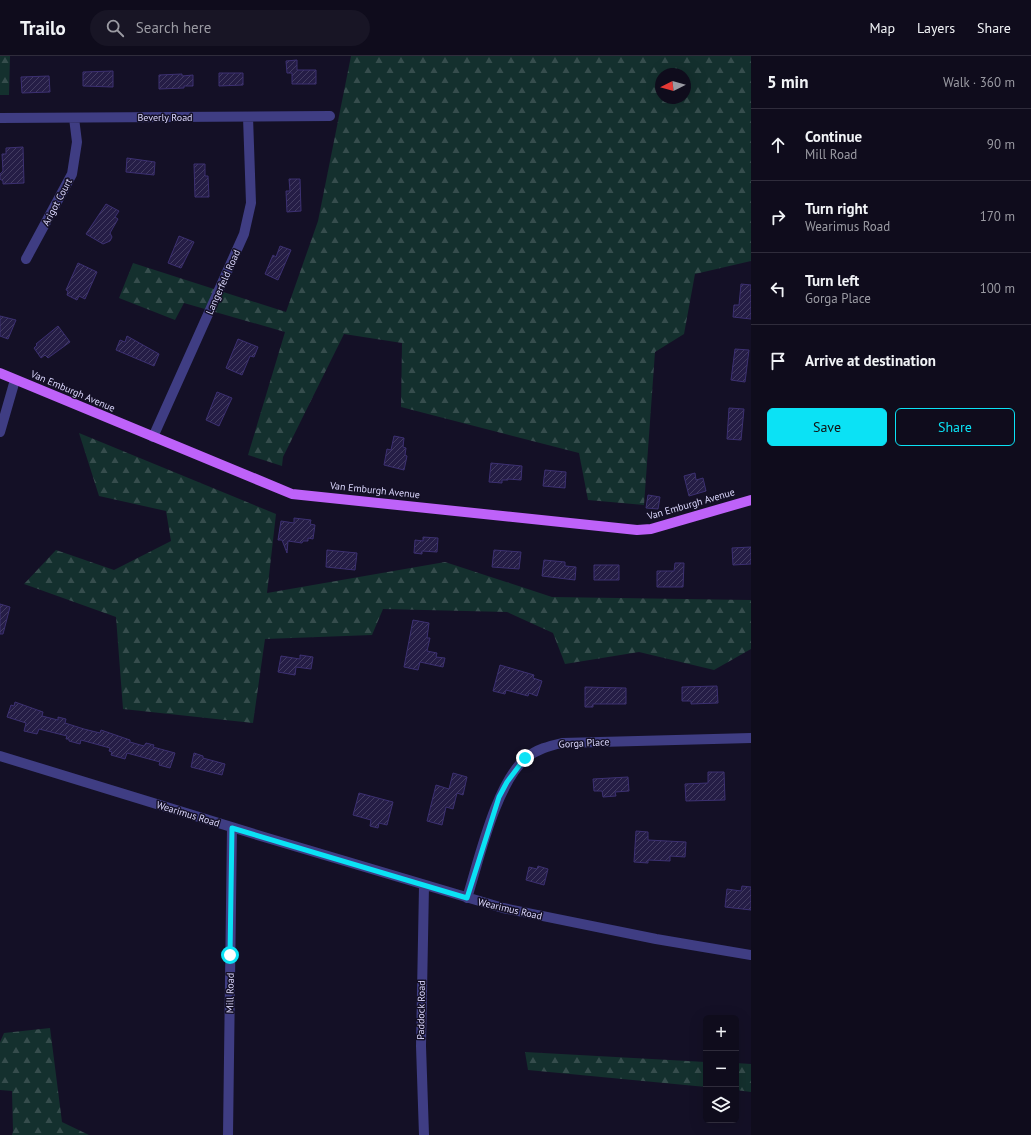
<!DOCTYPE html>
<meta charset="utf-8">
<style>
:root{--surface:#0f0c1c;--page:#181525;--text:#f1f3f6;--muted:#9b9ba3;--line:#2f2c3b;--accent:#0be2f5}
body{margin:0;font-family:"PT Sans",sans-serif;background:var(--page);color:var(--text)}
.controls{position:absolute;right:12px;bottom:12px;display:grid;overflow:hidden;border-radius:6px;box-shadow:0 4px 16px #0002}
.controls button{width:36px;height:36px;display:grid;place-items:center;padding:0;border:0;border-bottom:1px solid var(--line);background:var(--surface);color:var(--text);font:20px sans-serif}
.compass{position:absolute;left:655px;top:12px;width:36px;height:36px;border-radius:50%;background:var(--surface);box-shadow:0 4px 16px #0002;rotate:264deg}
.stop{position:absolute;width:12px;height:12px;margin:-9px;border:3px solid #0be2f5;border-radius:50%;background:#fff}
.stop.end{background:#0be2f5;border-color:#fff;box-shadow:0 1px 4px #0008}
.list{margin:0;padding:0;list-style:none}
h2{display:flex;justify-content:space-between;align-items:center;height:52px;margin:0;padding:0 16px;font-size:17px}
h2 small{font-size:13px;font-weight:400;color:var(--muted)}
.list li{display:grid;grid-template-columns:26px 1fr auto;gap:12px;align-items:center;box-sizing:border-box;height:72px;padding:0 16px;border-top:1px solid var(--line)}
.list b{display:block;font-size:15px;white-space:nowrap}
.list p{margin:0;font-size:13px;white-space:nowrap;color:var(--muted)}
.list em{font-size:13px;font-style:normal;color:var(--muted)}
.actions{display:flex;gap:8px;padding:12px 16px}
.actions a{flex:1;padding:9px 0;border:1px solid var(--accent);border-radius:6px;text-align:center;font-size:14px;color:var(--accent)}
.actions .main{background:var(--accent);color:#111}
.icon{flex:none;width:22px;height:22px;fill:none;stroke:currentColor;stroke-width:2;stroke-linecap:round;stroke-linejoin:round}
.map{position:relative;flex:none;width:751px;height:1079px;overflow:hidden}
header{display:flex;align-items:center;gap:24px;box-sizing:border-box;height:56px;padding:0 20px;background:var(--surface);border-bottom:1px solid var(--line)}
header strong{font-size:19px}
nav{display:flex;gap:22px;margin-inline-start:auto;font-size:14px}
.search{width:280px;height:36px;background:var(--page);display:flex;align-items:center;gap:10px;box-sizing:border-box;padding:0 14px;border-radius:22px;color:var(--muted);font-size:15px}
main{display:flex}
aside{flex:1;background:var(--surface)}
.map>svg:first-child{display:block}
.forest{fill:url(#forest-firs);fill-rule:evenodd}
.building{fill:url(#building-hatch);stroke:#3c3071}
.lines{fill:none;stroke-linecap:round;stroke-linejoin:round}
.minor{stroke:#3f3d83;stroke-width:10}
.major{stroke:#be62f9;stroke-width:10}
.route{stroke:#0be2f5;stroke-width:5}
.labels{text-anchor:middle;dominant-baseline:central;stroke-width:3;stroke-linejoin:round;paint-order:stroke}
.street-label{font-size:10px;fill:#dbd7fd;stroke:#141026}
</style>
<header>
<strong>Trailo</strong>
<div class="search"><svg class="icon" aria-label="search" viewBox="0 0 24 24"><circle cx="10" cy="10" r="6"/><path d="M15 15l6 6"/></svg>Search here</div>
<nav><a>Map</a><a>Layers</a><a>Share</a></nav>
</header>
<main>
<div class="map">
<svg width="751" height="1079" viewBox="0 0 751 1079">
<defs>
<pattern id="forest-firs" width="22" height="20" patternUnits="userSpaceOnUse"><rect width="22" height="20" fill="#14302e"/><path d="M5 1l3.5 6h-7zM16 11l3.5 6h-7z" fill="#364d4d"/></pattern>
<pattern id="building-hatch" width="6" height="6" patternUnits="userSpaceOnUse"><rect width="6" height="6" fill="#251d46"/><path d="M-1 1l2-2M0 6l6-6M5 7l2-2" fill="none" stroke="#443d62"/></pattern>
</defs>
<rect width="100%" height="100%" fill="#141026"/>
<!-- forest -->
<path class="forest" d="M 0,0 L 10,0 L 9,39 L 0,39 Z
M 351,0 L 751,0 L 751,205 L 695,218 L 684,278 L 655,296 L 644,449 L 588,444 L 579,397 L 401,351 L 402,287 L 344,278 L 283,401 L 282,410 L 248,399 L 285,276 L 184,247 L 175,264 L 119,242 L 133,207 L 286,256 L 318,165 ZM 661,18 L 685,18 L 685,42 L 661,42 Z
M 79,377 L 276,458 L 267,537 L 445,506 L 552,541 L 751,544 L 751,593 L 714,614 L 639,596 L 565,608 L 553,577 L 507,556 L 383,553 L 372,579 L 265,583 L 253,667 L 123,653 L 116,561 L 24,528 L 56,494 L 114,514 L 171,485 L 166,455 L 99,440 Z
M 50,972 L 62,1066 L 89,1079 L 12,1079 L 13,1075 L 12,1035 L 0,1034 L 0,986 L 4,977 Z
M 525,996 L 706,1006 L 706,1031 L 528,1014 Z
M 736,1007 L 751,1008 L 751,1036 L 736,1034 Z"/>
<!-- building -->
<path class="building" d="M 297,4 L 297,14 L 316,14 L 316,28 L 292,28 L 292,17 L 287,17 L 286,5 Z
M 113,15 L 113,31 L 83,30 L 83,16 Z
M 219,17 L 243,17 L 243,29 L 219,30 Z
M 182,18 L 182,20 L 193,19 L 193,30 L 184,30 L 184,32 L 159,33 L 159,19 Z
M 49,20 L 50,36 L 22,37 L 21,21 Z
M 23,91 L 24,127 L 3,128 L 3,125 L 0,123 L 0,118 L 3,115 L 2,98 L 6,98 L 6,92 Z
M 127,102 L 155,106 L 154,119 L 126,116 Z
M 194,108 L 205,108 L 205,120 L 208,120 L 209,141 L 195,141 Z
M 289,123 L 300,123 L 301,155 L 287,156 L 286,135 L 290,135 Z
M 106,148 L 119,155 L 115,161 L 118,163 L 110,177 L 112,181 L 110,185 L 103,188 L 86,178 Z
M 179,180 L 194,186 L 181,212 L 168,207 Z
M 280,190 L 291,194 L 278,224 L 265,218 L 273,199 L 276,201 Z
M 78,207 L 97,216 L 85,243 L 79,240 L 77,244 L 67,239 L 68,235 L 66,234 Z
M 741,228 L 751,229 L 751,263 L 733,261 L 734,249 L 739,249 Z
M 0,260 L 16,264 L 8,283 L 0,280 Z
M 58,270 L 70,286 L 48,302 L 45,299 L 41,302 L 34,292 L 37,289 L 36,288 Z
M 127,280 L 159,298 L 154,310 L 116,294 L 120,284 L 125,286 Z
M 238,283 L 258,291 L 254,301 L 250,300 L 242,319 L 226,312 Z
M 735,293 L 749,294 L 745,326 L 731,324 Z
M 217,336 L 232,342 L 219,370 L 206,364 Z
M 729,352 L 744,353 L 741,384 L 727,383 Z
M 394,380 L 404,382 L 403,391 L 406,392 L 405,399 L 407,400 L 404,414 L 384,409 L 387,393 L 391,394 Z
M 491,407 L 522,410 L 521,424 L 508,423 L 508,424 L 502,424 L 502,427 L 489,426 Z
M 545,414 L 566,416 L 565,432 L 543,430 Z
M 695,417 L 696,424 L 703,422 L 706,435 L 689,440 L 684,420 Z
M 648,439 L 660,441 L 658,453 L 646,452 Z
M 294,462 L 311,464 L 310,468 L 315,469 L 313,483 L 308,482 L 308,485 L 303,485 L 302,487 L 288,485 L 287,497 L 282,484 L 278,484 L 281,465 L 294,467 Z
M 423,481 L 438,482 L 437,496 L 422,495 L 422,498 L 414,497 L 415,484 L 423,485 Z
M 751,491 L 751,508 L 733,509 L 732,492 Z
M 327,494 L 357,497 L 355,514 L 326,511 Z
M 494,494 L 521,496 L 519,513 L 492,511 Z
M 544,504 L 565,506 L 565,510 L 576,511 L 575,524 L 542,520 Z
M 675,507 L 684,507 L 683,531 L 657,531 L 657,515 L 674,515 Z
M 594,509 L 619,509 L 619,524 L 594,524 Z
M 0,548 L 10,551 L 3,578 L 0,578 Z
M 413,564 L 429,567 L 427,582 L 430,582 L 427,595 L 437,597 L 436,601 L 445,602 L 443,611 L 420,606 L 418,614 L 404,611 Z
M 300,599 L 313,601 L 311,613 L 296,611 L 295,619 L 278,616 L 281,600 L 300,603 Z
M 500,609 L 534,619 L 533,622 L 542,625 L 537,640 L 529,637 L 528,640 L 506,634 L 505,638 L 493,635 Z
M 717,630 L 718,647 L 691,648 L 691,645 L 682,645 L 682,631 Z
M 585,631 L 626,632 L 626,648 L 593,648 L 593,651 L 585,651 Z
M 15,646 L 43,656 L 42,660 L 58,664 L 58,661 L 66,663 L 65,667 L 84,673 L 100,677 L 101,674 L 130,684 L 130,686 L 144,690 L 146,687 L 154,689 L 153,691 L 175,697 L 170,712 L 159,709 L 160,706 L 127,697 L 125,703 L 111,699 L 112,696 L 109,695 L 110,692 L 81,684 L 80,688 L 69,685 L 69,683 L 66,683 L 67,680 L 39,673 L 37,678 L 24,675 L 26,667 L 7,661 L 11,649 L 14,650 Z
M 194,697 L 203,700 L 203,702 L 225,708 L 222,719 L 191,711 Z
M 708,716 L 724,716 L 725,744 L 686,745 L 685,728 L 708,727 Z
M 453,717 L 467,721 L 463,739 L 457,737 L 453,753 L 446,751 L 442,769 L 427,765 L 436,729 L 449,733 Z
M 628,721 L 629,735 L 615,736 L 616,740 L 603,741 L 602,735 L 594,735 L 593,723 Z
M 359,737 L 393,746 L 387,769 L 379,767 L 378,772 L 370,770 L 371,764 L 353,759 Z
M 636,775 L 648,776 L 648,784 L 686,786 L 685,801 L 670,800 L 670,805 L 648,804 L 648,807 L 634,806 Z
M 538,810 L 548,813 L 544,829 L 526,824 L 529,811 L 537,813 Z
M 742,830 L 751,831 L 751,854 L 725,851 L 727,833 L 741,835 Z"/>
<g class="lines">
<!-- minor -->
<path class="minor" d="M 0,62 L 330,60
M 26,203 L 72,118 L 77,86 L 74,62
M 0,376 L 15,324
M 153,381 L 244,178 L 251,147 L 248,61
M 0,700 L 264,781 L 503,852 L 656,883 L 751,899
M 424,830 L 421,990 L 424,1079
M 467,842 C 479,804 496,727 526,702 C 537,693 549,690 562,687 L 751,682
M 228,1079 L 232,771"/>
<!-- major -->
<path class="major" d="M 0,317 L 292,438 L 637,474 L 651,473 L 751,444"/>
</g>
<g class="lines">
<!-- route -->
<path class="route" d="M 230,899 L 232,772 L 467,842 L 499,741 L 507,726 L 525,702"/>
</g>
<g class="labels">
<!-- street labels -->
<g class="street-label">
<text x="165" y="61">Beverly Road</text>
<text transform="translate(57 146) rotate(-62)">Arigot Court</text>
<text transform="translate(223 226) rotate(-66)">Langerfeld Road</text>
<text transform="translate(73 335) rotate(23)">Van Emburgh Avenue</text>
<text transform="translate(375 434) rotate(6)">Van Emburgh Avenue</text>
<text transform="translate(691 448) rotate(-16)">Van Emburgh Avenue</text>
<text transform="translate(584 687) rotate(-3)">Gorga Place</text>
<text transform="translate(188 758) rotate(17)">Wearimus Road</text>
<text transform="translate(510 853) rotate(13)">Wearimus Road</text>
<text transform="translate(230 937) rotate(-89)">Mill Road</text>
<text transform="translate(421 954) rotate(-89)">Paddock Road</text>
</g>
</g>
</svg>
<div class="controls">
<button>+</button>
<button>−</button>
<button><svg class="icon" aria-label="layers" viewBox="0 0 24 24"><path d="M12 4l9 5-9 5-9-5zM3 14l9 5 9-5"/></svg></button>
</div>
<svg class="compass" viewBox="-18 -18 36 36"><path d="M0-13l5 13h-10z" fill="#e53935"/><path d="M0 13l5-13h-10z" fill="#9b9ba3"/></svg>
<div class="stop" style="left:230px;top:899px"></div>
<div class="stop end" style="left:525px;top:702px"></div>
</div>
<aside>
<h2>5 min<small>Walk · 360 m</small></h2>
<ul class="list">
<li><svg class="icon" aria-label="ahead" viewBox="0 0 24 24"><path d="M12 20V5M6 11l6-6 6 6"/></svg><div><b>Continue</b><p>Mill Road</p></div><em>90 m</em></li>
<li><svg class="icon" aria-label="right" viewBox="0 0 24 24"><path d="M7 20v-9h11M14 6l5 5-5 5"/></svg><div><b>Turn right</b><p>Wearimus Road</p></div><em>170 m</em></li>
<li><svg class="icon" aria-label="left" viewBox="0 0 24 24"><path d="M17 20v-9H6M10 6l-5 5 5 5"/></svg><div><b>Turn left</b><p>Gorga Place</p></div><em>100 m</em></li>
<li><svg class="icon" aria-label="arrive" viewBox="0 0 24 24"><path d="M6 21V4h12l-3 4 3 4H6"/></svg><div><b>Arrive at destination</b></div></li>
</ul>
<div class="actions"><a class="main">Save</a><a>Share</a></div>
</aside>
</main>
